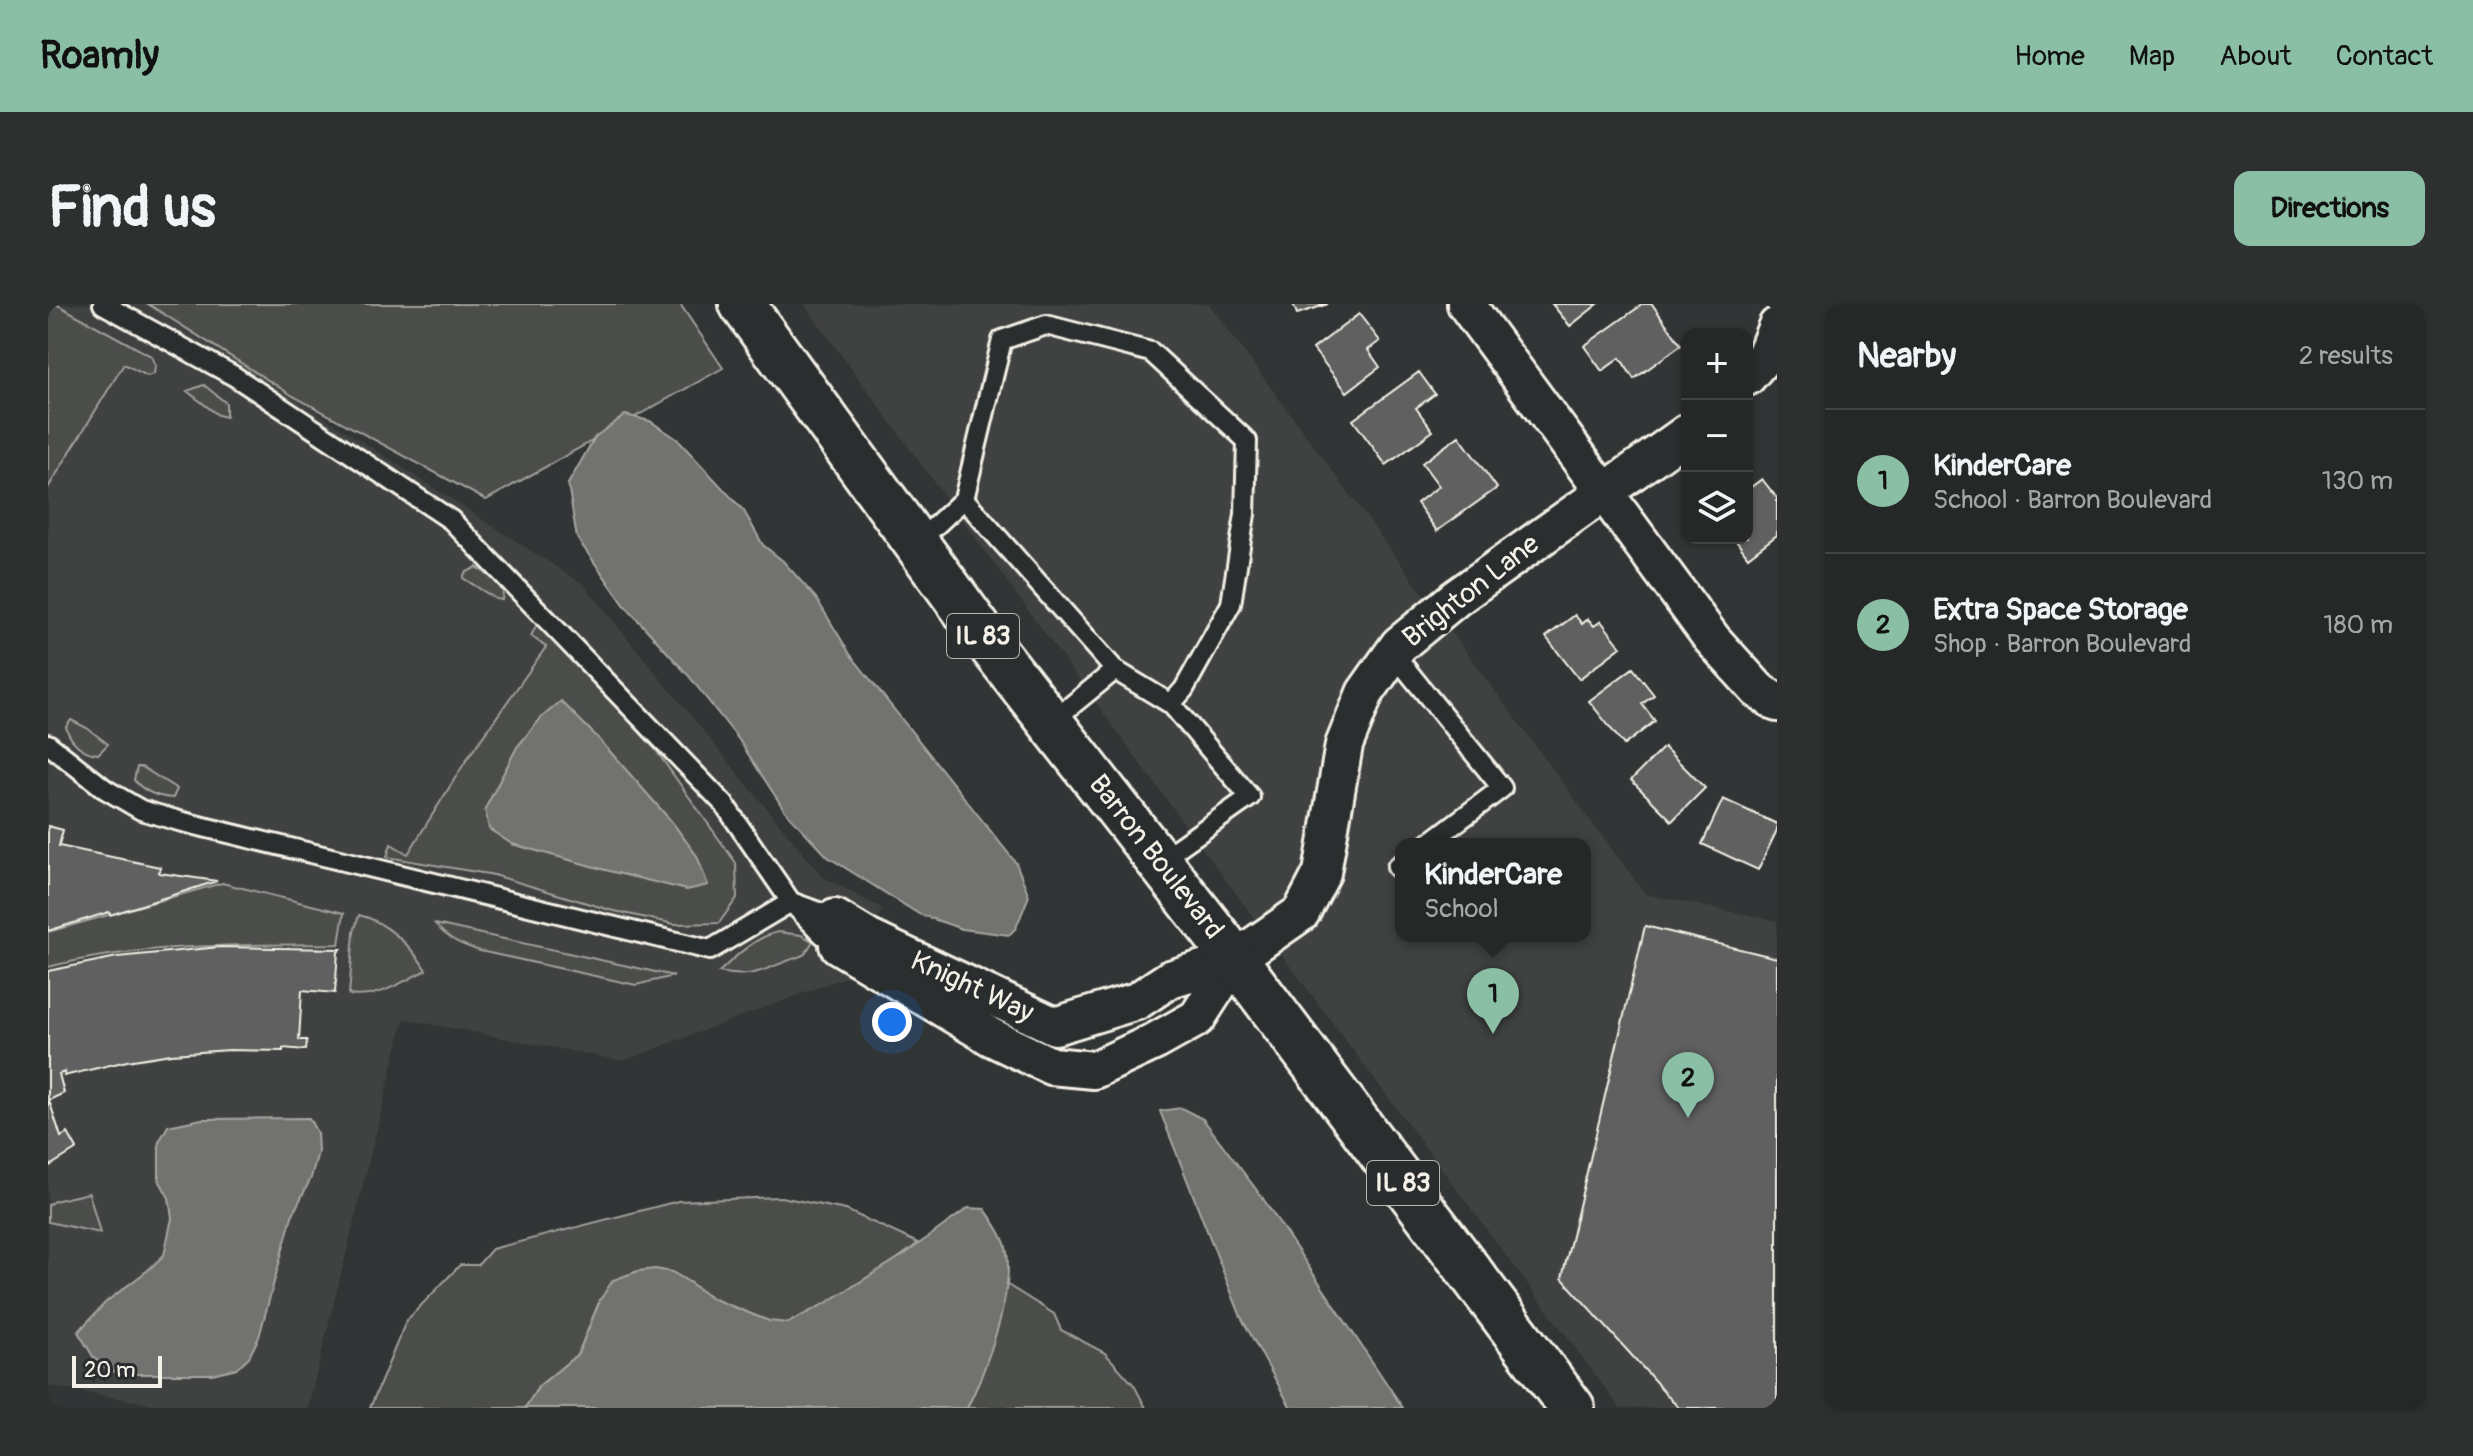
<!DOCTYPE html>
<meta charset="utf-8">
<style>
:root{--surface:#262828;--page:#2e3030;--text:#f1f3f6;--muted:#a4a6a8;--line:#424445;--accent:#8abfa5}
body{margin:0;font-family:Pangolin,sans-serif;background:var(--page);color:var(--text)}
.controls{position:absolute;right:24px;top:24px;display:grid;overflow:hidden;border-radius:16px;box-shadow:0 2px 6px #0004}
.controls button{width:72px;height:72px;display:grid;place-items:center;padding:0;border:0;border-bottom:2px solid var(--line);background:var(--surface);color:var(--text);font:40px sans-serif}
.scale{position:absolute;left:24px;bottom:20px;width:90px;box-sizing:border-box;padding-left:8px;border:4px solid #f4f1e8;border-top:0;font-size:22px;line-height:28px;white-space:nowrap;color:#f4f1e8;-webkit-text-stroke:6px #2a2d2e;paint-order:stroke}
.you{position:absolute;left:844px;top:718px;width:28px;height:28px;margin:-20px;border:6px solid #fff;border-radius:50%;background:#1a73e8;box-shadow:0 0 0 12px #1a73e833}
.badge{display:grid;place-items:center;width:52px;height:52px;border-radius:50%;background:var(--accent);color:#111;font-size:26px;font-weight:700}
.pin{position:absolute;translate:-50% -66px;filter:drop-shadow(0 2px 4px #0008)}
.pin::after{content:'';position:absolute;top:42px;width:28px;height:24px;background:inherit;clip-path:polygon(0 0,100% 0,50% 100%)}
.popup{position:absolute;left:1347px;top:534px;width:196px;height:104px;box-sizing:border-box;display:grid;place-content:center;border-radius:16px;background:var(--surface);filter:drop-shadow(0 2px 6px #0005);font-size:26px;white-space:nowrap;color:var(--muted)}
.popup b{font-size:30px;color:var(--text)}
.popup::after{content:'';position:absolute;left:50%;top:100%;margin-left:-16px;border:16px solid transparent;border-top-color:var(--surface)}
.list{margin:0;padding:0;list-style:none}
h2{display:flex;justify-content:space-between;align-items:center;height:104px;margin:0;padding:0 32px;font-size:34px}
h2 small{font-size:26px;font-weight:400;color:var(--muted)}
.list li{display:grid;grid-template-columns:52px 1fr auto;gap:24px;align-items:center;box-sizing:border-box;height:144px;padding:0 32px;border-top:2px solid var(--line)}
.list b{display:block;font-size:30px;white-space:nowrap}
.list p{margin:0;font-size:26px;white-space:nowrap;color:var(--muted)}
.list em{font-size:26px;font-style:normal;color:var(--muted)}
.icon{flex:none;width:44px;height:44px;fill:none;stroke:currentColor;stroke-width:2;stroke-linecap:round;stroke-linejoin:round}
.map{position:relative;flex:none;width:1729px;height:1104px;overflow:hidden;border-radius:16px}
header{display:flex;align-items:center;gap:48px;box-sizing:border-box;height:112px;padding:0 40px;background:var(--accent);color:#111}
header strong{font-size:38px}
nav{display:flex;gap:44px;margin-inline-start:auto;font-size:28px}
.intro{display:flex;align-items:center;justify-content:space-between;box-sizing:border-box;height:192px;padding:0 48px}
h1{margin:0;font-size:56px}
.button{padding:20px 36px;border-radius:16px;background:var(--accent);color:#111;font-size:28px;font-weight:700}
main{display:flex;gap:48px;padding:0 48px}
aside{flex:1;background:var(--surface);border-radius:16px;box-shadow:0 2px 6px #0004}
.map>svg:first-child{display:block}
.built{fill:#404242;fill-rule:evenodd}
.green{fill:#4b4d4c;stroke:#a09f9a;stroke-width:2}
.water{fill:#727370;stroke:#a6a5a0;stroke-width:2}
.building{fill:#5f605f;stroke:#f4f1e8;stroke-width:2}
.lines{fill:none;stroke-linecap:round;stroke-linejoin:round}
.lane-casing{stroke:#f4f1e8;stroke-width:24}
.street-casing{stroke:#f4f1e8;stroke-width:42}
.primary-casing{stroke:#f4f1e8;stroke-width:50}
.lane{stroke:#2a2d2e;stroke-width:18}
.street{stroke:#2a2d2e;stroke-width:36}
.primary{stroke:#2a2d2e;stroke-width:44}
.labels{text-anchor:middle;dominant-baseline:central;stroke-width:8;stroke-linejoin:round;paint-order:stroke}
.shield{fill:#2a2d2e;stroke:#b7b6b0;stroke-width:2}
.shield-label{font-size:26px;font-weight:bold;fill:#f4f1e8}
.street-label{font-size:28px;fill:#f4f1e8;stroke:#2a2d2e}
</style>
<header>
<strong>Roamly</strong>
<nav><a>Home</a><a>Map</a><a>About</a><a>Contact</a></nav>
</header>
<div class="intro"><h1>Find us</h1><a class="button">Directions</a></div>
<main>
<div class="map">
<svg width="1729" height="1104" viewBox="0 0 1729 1104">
<rect width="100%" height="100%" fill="#323535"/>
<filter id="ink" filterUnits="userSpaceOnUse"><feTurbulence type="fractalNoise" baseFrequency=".0125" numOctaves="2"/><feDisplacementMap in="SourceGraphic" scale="16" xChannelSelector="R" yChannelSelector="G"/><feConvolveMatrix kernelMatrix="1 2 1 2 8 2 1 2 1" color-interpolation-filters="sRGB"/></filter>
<g filter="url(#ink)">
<!-- built -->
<path class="built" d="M 0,0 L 102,0 L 536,281 L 774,572 L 835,605 L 800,672 L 575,757 L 356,715 L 260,1104 L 128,1104 L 0,1082 Z
M 756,0 L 1161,0 L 1597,590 L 1729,617 L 1729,1104 L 1572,1104 L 1157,548 ZM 1353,540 L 1537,540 L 1537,632 L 1353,632 Z"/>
<!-- green -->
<path class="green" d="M 0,0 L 8,0 L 103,52 L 107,61 L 106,70 L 99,72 L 76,60 L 0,184 Z
M 100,0 L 632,0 L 675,64 L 438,196 L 245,92 Z
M 156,81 L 178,99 L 178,113 L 170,111 L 139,87 Z
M 429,263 L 446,276 L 455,288 L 454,296 L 448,295 L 415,274 L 417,269 Z
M 489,320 L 510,338 L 607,445 L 688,559 L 689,594 L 671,619 L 626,620 L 562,606 L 446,571 L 339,553 L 343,540 L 360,550 L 419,455 L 498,343 L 483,332 Z
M 23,416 L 39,424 L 60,440 L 50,450 C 35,449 22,438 18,423 Z
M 89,463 L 94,463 L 129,485 L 125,494 C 110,493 96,488 86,476 Z
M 174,579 L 296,609 L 291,640 C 193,641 96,639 0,663 L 0,628 Z
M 311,611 C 338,617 364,643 378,666 C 355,678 327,696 301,691 L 306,628 Z
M 387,620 L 626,672 L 588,681 L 432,647 C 414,641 399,635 387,620 Z
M 730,628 L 753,631 L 765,637 L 757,650 L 753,652 C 719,663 707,676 671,668 C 688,652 707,633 730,628 Z
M 41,889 L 52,929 L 0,918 L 0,901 L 6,897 Z
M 733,893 L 798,906 L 870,939 C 853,954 757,1017 737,1019 C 709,1021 663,995 641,978 L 552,996 L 530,1050 L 491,1082 L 477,1104 L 322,1104 L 358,1017 L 412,961 L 430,961 L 444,945 L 630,897 Z
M 958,980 L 1006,1010 L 1013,1026 L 1057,1049 L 1086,1081 L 1098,1104 L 919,1104 C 939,1064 949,1023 958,980 Z"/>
<!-- water -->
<path class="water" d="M 577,111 L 602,117 L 629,135 L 696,207 L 715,241 L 735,257 L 768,294 L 802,350 L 968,559 L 981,592 L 968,624 L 961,631 L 914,625 L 871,610 L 780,553 L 737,507 L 691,436 L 640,371 L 578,303 L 529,234 L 520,180 L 547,133 Z
M 513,397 L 551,435 L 624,518 L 649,552 L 660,581 L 639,586 L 561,567 L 464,540 L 441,525 L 437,505 L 469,443 L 493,414 Z
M 1133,804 L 1155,815 L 1214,893 L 1355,1104 L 1243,1104 L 1193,1013 L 1112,807 Z
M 261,814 L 269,829 L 270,848 L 263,874 L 244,912 L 211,1033 L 201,1053 L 189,1064 L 164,1070 L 84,1070 L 62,1067 L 46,1054 L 30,1028 L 58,998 L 100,966 L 116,951 L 124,914 L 121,894 L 111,876 L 111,838 L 120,822 L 154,815 Z
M 920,904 L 937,905 C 944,916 955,930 958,943 C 968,985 938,1066 919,1104 L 477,1104 L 491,1082 L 530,1050 L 552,996 L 565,976 L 590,967 L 607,965 L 624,968 L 641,978 L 661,993 L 721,1017 L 740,1019 L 778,999 L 857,950 Z"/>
<!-- building -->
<path class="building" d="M 1245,0 L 1280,0 L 1249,10 Z
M 1504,0 L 1550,0 L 1522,22 Z
M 1595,0 L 1604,0 L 1633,41 L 1586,75 L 1572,54 L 1554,67 L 1536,42 Z
M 1311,10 L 1332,37 L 1320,46 L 1332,63 L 1299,88 L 1265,45 Z
M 1371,68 L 1387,90 L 1368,104 L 1385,127 L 1338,161 L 1305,116 Z
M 1411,132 L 1449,184 L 1389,227 L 1369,199 L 1391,182 L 1374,159 Z
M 1714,175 L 1729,194 L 1729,231 L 1700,253 L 1686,234 L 1699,234 L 1699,186 Z
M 1527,311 L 1534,320 L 1540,315 L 1546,322 L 1553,317 L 1573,343 L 1531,375 L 1498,333 Z
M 1585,364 L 1606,391 L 1594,400 L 1607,417 L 1576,441 L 1541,397 Z
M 1616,443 L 1657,484 L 1624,517 L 1583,476 Z
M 1675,495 L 1729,520 L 1729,526 L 1710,566 L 1654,540 Z
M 0,522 L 15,526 L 11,542 L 112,563 L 111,569 L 169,577 L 62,611 L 61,608 L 0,627 Z
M 0,522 L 15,526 L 11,542 L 112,563 L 111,569 L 169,577 L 62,611 L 61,608 L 0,627 Z
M 1597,622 L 1729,654 L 1729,1104 L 1631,1104 L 1514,974 Z
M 172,643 L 293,645 L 290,648 L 287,689 L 254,686 L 251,736 L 259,736 L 258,746 L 235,744 L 235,747 L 182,746 L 123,750 L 79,757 L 16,772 L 17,768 L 11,770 L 16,789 L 1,796 L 13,833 L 20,829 L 29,845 L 0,863 L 0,667 L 69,653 Z
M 172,643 L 293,645 L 290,648 L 287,689 L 254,686 L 251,736 L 259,736 L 258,746 L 235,744 L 235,747 L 182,746 L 123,750 L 79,757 L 16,772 L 17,768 L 11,770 L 16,789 L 1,796 L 13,833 L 20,829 L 29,845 L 0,863 L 0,667 L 69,653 Z"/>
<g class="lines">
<!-- lane casing -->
<g class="lane-casing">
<path id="lane" d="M 55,0 L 186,72 L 403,216 L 676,500 L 743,598 L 787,614
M 916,195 L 1067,366
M 868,240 L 916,195 L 954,36 L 998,21 L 1103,48 L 1199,137 L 1197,210 L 1183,300 L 1136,385 L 1123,400 L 1067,366 L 1003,418
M 1345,349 L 1454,484 L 1380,540
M 0,440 L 57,485 L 93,506 L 131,517 L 662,646 L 743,598 L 775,631
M 1111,557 L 1202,493 L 1123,400
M 1349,563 L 1353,560"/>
</g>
<!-- street casing -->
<g class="street-casing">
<path id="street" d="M 1418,0 L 1664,335 L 1710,386 L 1729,399
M 1699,73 L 1717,52 L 1729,22
M 787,614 L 820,634 L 1007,722 L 1089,697 L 1122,675 L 1187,655 L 1253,609 L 1274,569 L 1296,441 L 1317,389 L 1351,341 L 1408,294 L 1639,129
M 790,641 L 943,733 L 1003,762 L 1046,766 L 1108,737 L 1149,714 L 1187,655"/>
</g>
<!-- primary casing -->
<g class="primary-casing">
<path id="primary" d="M 694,0 L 943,342 L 1187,655 L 1524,1104"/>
</g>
<!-- lane -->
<use href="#lane" class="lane"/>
<!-- street -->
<use href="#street" class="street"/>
<!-- primary -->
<use href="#primary" class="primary"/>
</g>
</g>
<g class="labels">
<!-- shield labels -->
<g class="shield">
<rect x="899" y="310" width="72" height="44" rx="6"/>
<rect x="1319" y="857" width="72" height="44" rx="6"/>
</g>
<g class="shield-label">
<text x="935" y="332">IL 83</text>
<text x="1355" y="879">IL 83</text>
</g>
<!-- street labels -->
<g class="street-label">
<text transform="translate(1423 287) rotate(-38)">Brighton Lane</text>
<text transform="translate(1108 553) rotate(52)">Barron Boulevard</text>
<text transform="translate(924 683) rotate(25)">Knight Way</text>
</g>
</g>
</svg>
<div class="controls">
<button>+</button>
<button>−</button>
<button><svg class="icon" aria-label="layers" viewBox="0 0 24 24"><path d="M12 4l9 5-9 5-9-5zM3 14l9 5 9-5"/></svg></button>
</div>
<div class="scale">20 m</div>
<div class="you"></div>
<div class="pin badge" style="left:1445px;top:730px">1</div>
<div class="popup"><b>KinderCare</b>School</div>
<div class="pin badge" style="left:1640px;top:814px">2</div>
</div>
<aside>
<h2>Nearby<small>2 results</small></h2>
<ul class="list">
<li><span class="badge">1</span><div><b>KinderCare</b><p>School · Barron Boulevard</p></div><em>130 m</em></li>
<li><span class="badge">2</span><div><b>Extra Space Storage</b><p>Shop · Barron Boulevard</p></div><em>180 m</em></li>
</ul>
</aside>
</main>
